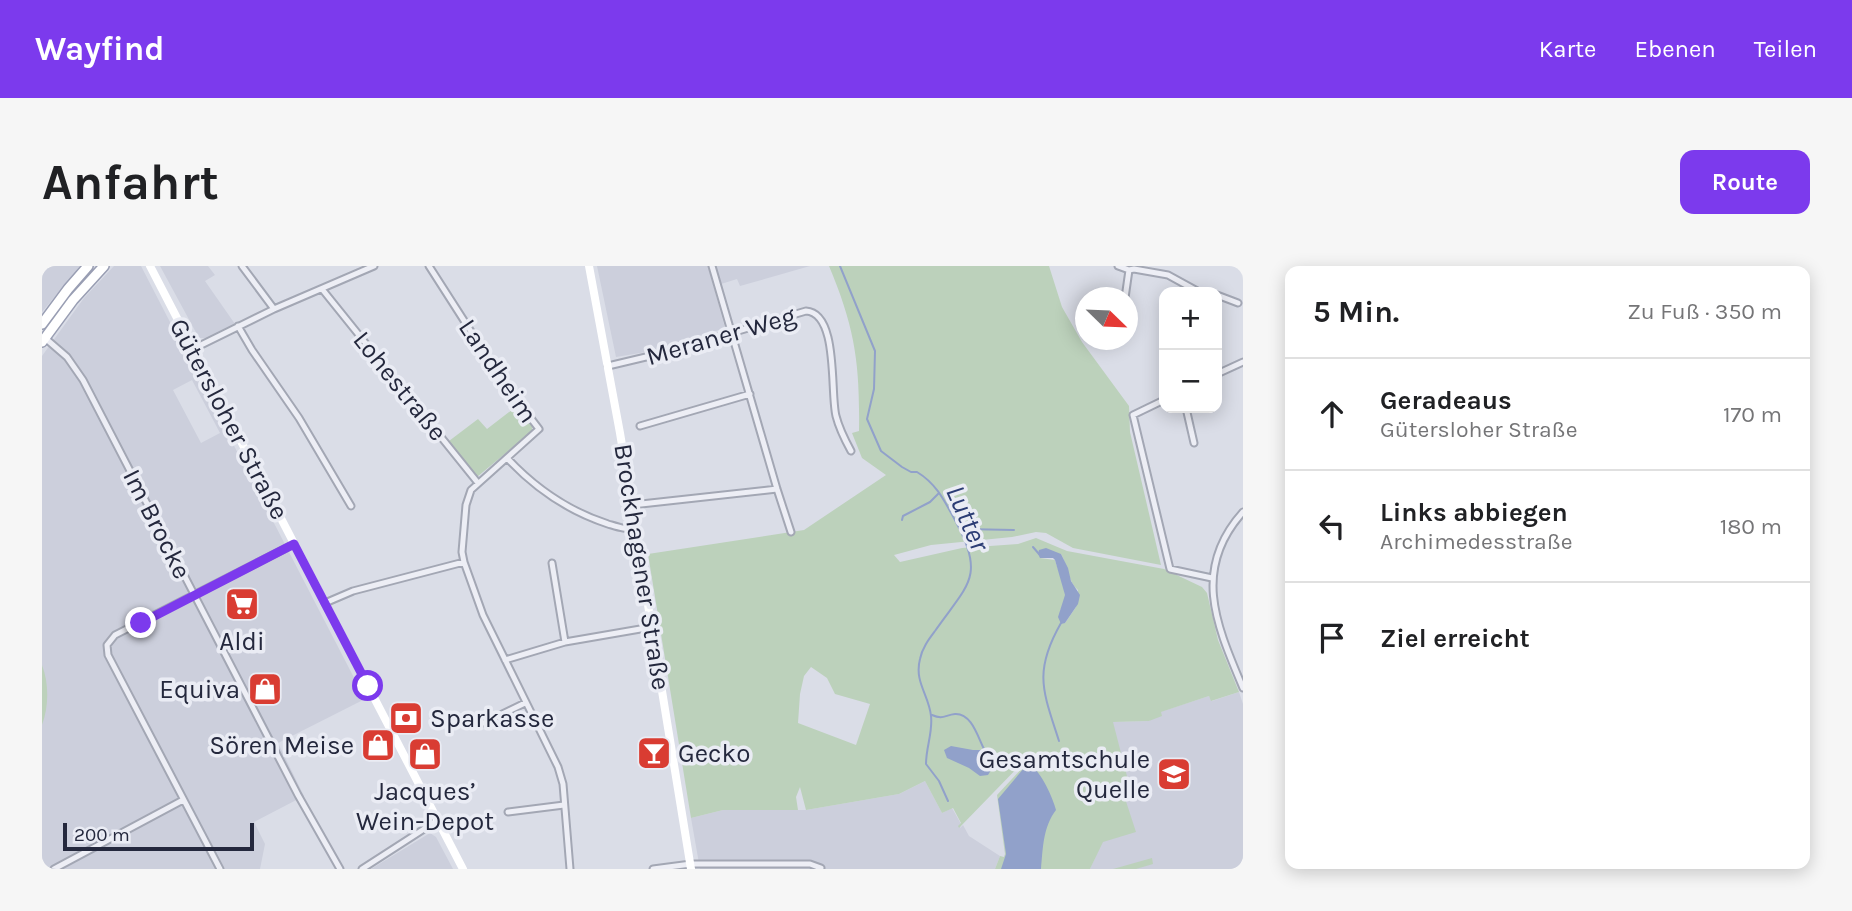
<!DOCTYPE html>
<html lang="de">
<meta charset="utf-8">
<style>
:root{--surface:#fff;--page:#f6f6f6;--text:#202124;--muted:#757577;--line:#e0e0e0;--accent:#7c3aed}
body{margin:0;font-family:Karla,sans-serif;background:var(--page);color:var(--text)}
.controls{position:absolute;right:21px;top:21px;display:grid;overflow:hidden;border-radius:14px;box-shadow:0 4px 18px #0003}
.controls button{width:63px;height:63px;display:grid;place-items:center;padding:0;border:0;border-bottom:2px solid var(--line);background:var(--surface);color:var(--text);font:35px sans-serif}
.compass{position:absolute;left:1033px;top:21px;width:63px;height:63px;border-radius:50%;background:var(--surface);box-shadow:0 4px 18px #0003;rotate:113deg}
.scale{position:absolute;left:21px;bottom:18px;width:191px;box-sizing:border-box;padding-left:7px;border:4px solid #24283d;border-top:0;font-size:19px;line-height:24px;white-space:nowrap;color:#24283d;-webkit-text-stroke:5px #eaecf4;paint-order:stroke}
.stop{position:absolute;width:21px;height:21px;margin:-16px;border:5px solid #7c3aed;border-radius:50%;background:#fff}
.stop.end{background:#7c3aed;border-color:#fff;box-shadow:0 2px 7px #0008}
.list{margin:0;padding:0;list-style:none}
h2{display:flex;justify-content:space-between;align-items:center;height:91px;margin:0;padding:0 28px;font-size:30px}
h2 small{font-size:23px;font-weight:400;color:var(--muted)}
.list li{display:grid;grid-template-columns:46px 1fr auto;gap:21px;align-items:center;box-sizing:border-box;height:112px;padding:0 28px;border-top:2px solid var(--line)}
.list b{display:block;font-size:26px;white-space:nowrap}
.list p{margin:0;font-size:23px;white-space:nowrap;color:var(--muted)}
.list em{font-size:23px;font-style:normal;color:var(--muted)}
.icon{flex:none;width:38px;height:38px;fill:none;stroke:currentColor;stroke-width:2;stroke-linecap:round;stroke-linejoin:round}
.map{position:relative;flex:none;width:1201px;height:603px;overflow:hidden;border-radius:14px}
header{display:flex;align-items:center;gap:42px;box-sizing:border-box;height:98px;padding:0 35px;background:var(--accent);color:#fff}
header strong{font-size:33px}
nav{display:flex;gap:38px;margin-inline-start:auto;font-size:24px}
.intro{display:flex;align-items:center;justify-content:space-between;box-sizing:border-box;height:168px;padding:0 42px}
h1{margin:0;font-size:49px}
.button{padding:18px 32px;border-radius:14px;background:var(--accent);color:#fff;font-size:24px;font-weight:700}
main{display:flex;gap:42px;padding:0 42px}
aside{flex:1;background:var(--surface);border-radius:14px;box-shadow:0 4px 18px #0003}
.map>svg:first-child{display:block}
.built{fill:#cccfdc;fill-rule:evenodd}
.green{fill:#bcd1bb;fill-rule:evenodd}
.water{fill:#91a1ca}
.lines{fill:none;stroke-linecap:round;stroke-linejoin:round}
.stream{stroke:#91a1ca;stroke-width:2}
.street-casing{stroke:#a3a7b4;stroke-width:9}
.primary-casing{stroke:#999eb3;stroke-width:12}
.street{stroke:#edeef5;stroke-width:5}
.secondary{stroke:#fff;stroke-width:8}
.primary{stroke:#fff;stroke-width:9}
.route{stroke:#7c3aed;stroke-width:9}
.labels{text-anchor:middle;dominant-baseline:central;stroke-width:7;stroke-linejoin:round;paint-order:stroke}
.street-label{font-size:26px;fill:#24283d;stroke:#eaecf4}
.poi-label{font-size:26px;fill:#24283d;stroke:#eaecf4;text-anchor:end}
.water-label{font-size:28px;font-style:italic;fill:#2b3c74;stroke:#eaecf4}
</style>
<header>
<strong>Wayfind</strong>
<nav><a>Karte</a><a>Ebenen</a><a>Teilen</a></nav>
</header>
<div class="intro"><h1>Anfahrt</h1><a class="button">Route</a></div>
<main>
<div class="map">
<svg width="1201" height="603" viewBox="0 0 1201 603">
<rect width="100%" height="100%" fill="#dadde7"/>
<!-- built -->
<path class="built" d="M 0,0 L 38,0 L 0,46 Z
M 72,0 L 99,0 L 323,433 L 236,477 L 262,530 L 212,556 L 223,578 L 218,603 L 0,603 L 0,459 L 5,424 L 0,399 L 0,90 L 42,32 ZM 150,114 L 178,167 L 159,177 L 131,124 Z
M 118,0 L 166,0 L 173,9 L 163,15 L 193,58 L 167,72 L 157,72 Z
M 555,0 L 666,0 L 683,62 L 616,84 L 574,91 Z
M 673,0 L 768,0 L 698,20 L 695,13 L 679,18 Z
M 1197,426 L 1201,438 L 1201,603 L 1048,603 L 1060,576 L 1071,456 L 1107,455 L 1118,446 L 1167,430 L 1170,435 Z
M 883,515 L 900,547 L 910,542 L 919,558 L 918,562 L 921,559 L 927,570 L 958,590 L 953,603 L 658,603 L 649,552 L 681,544 L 764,544 L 857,528 Z
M 388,567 L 394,571 L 411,603 L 329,603 Z"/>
<!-- green -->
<path class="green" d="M 787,0 L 1007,0 L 1020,41 L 1040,76 L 1087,140 L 1088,166 L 1119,299 L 1031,282 L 1004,267 L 994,266 L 970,271 L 889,279 L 852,289 L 858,296 L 920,282 L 976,278 L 994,272 L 1025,285 L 1122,303 L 1160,321 L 1165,327 L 1176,374 L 1197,426 L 1169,435 L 1167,430 L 1119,446 L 1120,450 L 1107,455 L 1071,456 L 1086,514 L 1078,517 L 1094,566 L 1061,576 L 1048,603 L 953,603 L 958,590 L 962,591 L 963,588 L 955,529 L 984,498 L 982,495 L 917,562 L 916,560 L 919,557 L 911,542 L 900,547 L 883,515 L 857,528 L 764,544 L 758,521 L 754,531 L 756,544 L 681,544 L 649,552 L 606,288 L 762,264 L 844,209 L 820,192 L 810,167 L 817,165 C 818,97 813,62 787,0 ZM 1019,288 C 1026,300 1026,316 1036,324 L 1034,341 L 1023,357 L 1019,357 C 1015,339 1024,342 1023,329 C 1023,317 1016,305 1013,294 L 998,292 ZM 769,401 L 785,412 L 793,428 L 828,438 L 814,479 L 756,457 L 758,428 L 762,410 Z
M 475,140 L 490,158 L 490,165 L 435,211 L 407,175 L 436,153 L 445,163 Z
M 0,399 C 7,417 7,440 0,459 Z
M 1110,592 L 1111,598 L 1094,603 L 1071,603 Z"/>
<!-- water -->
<path class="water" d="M 1004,282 L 1019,288 L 1026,302 L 1029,315 L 1038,329 L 1036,338 L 1023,357 L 1019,358 L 1016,351 L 1023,329 L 1013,294 L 1011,292 L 998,292 L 996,288 L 997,284 Z
M 909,480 L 931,484 L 949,484 L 954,496 L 946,509 L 938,510 L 927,502 L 905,492 L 902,484 Z
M 988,499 C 999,505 1011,532 1014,544 C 1001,561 1001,582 999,603 L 959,603 L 964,588 L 956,533 L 982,502 Z"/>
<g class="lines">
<!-- stream -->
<path class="stream" d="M 798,0 L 833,85 L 832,123 L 825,153 L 839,185 L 860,201 L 869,206 L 875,206 C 895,218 903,236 914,256 C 944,311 925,319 893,365 C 887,373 880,382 878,393 C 872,416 887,429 889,450 C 891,466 884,481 884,498 L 897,515 L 906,535
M 1200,0 L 1201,1
M 860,254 L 861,250 L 888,236 L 897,227
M 921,263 L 972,264
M 991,281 L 997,288
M 890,449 C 901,454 903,449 913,448 C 930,447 936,472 942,483
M 1017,475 C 1001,425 991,406 1019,357"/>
<!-- street casing -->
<g class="street-casing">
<path id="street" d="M 200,0 L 232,43
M 387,0 L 462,117 L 497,163 L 429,224 L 424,239 L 420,286 L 422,296 L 441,349 L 516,501 L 521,518 L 528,603
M 670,0 L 735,223 L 749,266
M 1076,0 L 1087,4 L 1092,3 L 1126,9 L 1157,26
M 280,23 L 436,217
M 1175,29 L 1196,37
M 1083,32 L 1087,4
M 196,60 L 210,84 L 257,152 L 309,240
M 3,72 L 25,91 L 41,114 L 256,529 L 298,603
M 151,83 L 232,43 L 332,0
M 566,100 L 625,86 L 764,45 C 797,47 788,127 794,150 C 797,162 803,174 809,185
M 1175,108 L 1201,96
M 1122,134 L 1091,149 L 1128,303 L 1170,312
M 1144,142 L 1152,177
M 598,160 L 708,128
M 465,192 C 493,222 526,245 566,258 C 576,261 584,264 593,262
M 590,239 L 735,223
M 1201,246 C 1149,304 1175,360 1201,422
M 510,297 L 523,376
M 283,337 L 311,325 L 422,296
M 463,394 L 523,376 L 610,361
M 442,457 L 483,437
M 466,546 L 522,539
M 12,603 L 141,534
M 178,603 L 66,389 L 65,379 L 73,369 L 252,278
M 320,603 L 396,554
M 611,603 L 649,598 L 768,598 L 779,602"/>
</g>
<!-- primary casing -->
<g class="primary-casing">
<path id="primary" d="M 0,58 L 26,23 L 46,0
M 0,76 L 31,34 L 62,0"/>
</g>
<!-- street -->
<use href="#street" class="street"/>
<!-- secondary -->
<path class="secondary" d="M 108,0 L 421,603
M 547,0 L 578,167 L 649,603"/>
<!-- primary -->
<use href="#primary" class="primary"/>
</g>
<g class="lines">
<!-- route -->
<path class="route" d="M 99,357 L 252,278 L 326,420"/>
</g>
<!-- icons -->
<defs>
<g id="supermarket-square" transform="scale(1.75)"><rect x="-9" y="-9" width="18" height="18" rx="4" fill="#d93c32" stroke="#eaecf4"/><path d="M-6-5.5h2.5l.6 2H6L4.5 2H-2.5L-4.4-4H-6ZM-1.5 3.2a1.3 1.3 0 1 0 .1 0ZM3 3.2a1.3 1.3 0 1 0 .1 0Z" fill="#fff"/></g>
<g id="shop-square" transform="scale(1.75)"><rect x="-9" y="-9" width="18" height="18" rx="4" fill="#d93c32" stroke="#eaecf4"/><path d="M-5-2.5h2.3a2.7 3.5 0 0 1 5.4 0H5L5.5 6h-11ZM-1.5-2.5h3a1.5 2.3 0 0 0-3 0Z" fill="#fff"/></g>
<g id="bank-square" transform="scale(1.75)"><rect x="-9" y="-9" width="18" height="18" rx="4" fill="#d93c32" stroke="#eaecf4"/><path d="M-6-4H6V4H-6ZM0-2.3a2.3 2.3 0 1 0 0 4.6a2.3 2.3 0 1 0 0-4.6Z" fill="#fff"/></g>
<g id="bar-square" transform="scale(1.75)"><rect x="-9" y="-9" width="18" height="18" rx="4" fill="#d93c32" stroke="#eaecf4"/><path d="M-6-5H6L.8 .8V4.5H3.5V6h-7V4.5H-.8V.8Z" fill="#fff"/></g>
<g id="school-square" transform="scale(1.75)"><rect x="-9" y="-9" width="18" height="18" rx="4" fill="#d93c32" stroke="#eaecf4"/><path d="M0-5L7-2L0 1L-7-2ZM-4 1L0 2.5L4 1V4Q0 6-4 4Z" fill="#fff"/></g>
</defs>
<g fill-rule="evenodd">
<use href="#supermarket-square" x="200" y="338"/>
<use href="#shop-square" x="223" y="423"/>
<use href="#bank-square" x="364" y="452"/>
<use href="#shop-square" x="336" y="479"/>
<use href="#bar-square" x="612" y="487"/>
<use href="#shop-square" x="383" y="488"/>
<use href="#school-square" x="1132" y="508"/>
</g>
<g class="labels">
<!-- street labels -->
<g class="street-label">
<text transform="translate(679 70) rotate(-16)">Meraner Weg</text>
<text transform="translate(456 105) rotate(56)">Landheim</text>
<text transform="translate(358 120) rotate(51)">Lohestraße</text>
<text transform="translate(187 153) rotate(62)">Gütersloher Straße</text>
<text transform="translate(115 258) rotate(63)">Im Brocke</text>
<text transform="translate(600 301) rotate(81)">Brockhagener Straße</text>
</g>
<!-- poi labels -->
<g class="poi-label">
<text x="200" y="375" text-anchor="middle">Aldi</text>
<text x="198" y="423">Equiva</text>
<text x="388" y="452" text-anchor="start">Sparkasse</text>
<text x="312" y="479">Sören Meise</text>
<text x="636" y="487" text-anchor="start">Gecko</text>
<text x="1108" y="493">Gesamtschule<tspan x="1108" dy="30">Quelle</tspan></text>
<text x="383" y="525" text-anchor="middle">Jacques’<tspan x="383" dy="30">Wein-Depot</tspan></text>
</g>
<!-- water labels -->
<g class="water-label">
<text transform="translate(926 252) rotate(66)">Lutter</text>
</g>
</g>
</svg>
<div class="controls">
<button>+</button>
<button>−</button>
</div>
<svg class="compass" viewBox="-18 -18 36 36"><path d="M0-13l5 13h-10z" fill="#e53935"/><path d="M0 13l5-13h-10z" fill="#757577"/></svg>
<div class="scale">200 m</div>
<div class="stop" style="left:326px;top:420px"></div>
<div class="stop end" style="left:99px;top:357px"></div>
</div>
<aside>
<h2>5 Min.<small>Zu Fuß · 350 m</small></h2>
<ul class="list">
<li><svg class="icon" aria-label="ahead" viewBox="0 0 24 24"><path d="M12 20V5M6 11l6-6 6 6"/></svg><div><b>Geradeaus</b><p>Gütersloher Straße</p></div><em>170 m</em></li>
<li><svg class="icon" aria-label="left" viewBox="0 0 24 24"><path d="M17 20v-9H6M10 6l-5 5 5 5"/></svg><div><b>Links abbiegen</b><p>Archimedesstraße</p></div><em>180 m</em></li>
<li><svg class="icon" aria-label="arrive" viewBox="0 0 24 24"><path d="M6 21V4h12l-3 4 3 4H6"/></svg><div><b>Ziel erreicht</b></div></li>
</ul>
</aside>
</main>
